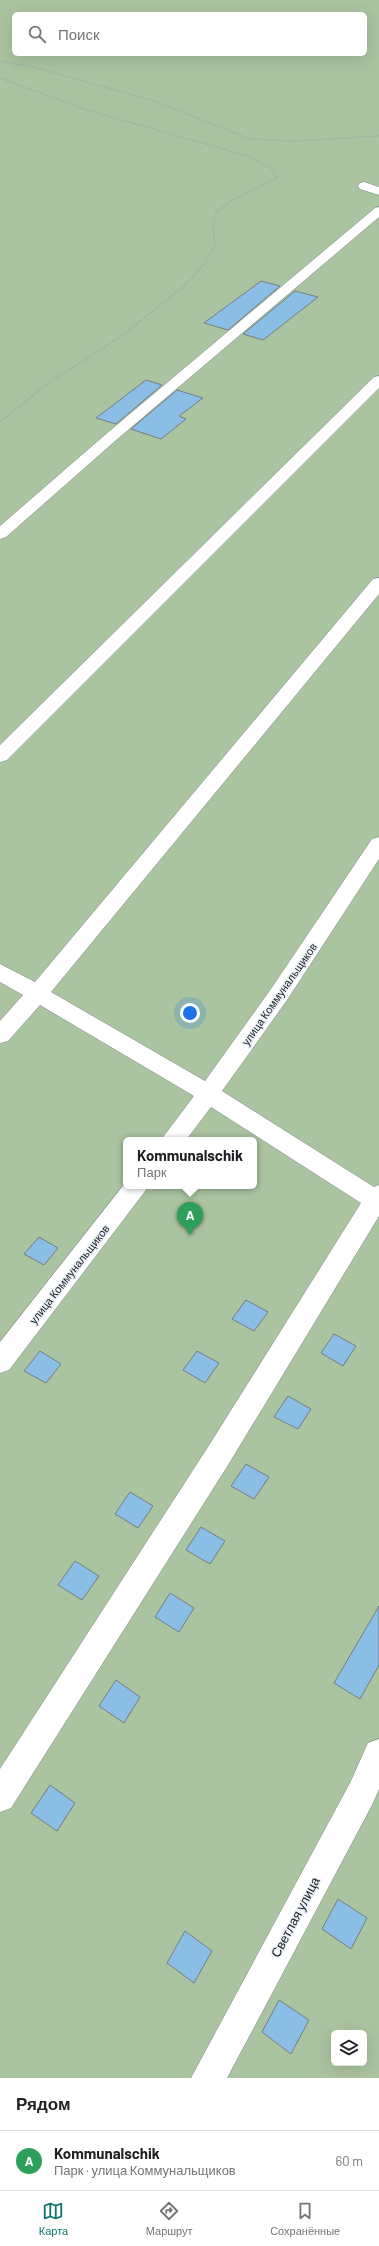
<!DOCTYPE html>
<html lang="ru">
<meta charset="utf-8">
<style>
:root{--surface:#fff;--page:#f2f2f2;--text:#202124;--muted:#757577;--line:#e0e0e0;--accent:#0f766e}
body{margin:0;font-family:Barlow,sans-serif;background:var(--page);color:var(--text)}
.controls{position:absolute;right:12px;bottom:12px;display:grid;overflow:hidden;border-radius:6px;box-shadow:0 4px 16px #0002}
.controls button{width:36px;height:36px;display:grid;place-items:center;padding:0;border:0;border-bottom:1px solid var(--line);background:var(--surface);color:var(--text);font:20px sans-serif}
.you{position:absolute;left:190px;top:1013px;width:14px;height:14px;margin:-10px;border:3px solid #fff;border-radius:50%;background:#1a73e8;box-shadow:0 0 0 6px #1a73e833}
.badge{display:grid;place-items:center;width:26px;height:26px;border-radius:50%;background:var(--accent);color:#fff;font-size:13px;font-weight:700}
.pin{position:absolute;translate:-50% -33px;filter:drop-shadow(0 1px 2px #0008)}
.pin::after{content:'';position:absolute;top:21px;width:14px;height:12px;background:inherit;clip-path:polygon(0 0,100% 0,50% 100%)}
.popup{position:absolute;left:123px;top:1137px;width:134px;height:52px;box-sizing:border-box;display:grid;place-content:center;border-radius:6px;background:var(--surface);filter:drop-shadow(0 1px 3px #0005);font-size:13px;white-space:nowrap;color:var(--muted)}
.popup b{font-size:15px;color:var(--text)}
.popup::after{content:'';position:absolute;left:50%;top:100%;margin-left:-8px;border:8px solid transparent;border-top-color:var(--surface)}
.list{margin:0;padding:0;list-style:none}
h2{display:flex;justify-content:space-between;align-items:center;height:52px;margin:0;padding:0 16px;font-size:17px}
h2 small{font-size:13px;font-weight:400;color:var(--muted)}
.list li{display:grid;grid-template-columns:26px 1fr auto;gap:12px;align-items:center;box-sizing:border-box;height:60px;padding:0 16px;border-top:1px solid var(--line)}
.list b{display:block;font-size:15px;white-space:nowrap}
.list p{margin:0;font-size:13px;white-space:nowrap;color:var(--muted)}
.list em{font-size:13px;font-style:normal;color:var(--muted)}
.icon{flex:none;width:22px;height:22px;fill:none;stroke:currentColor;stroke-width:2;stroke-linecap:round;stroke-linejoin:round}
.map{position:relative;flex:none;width:379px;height:2078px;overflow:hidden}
.search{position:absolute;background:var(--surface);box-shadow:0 4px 16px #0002;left:12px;right:12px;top:12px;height:44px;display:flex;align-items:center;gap:10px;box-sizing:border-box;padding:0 14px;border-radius:6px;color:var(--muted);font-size:15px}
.sheet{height:112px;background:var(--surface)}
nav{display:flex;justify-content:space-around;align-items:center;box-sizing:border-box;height:56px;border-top:1px solid var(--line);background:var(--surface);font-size:11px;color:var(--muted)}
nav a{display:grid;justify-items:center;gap:2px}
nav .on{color:var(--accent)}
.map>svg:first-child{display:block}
.green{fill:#aac3a0;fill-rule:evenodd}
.building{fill:#8bbee5;stroke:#767c80}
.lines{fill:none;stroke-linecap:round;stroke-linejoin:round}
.minor-casing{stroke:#82888d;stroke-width:1}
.path{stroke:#a2a7ab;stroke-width:1.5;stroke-dasharray:1 1.5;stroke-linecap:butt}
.minor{fill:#fff;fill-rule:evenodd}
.labels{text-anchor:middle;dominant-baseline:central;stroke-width:3;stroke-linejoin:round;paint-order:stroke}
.street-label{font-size:11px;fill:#1a1d1e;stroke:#ebf1f7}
.near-street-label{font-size:13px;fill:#1a1d1e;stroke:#ebf1f7}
</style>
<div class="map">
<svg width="379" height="2078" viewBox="0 0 379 2078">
<rect width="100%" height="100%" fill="#dee4e9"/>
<!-- green -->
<path class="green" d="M 0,0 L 379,0 L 379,2078 L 0,2078 ZM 14,14 L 365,14 L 365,54 L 14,54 ZM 126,1140 L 254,1140 L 254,1186 L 126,1186 ZM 334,2033 L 364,2033 L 364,2063 L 334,2063 Z"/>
<!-- building -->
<path class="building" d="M 261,281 L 280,286 L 228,330 L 204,323 Z
M 295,291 L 318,297 L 263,340 L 243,334 Z
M 146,380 L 162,385 L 116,424 L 96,418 Z
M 177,390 L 203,398 L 179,416 L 186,419 L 161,439 L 131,429 Z
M 39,1237 L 58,1248 L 44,1265 L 24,1254 Z
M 246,1300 L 268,1312 L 254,1331 L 232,1319 Z
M 334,1334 L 356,1346 L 343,1366 L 321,1353 Z
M 40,1351 L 61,1364 L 46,1383 L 24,1371 Z
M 197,1351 L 219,1363 L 205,1383 L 183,1370 Z
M 288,1396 L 311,1409 L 298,1429 L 274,1417 Z
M 246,1464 L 269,1477 L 254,1499 L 231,1486 Z
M 130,1492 L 153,1506 L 138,1528 L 115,1514 Z
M 201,1527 L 225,1541 L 210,1564 L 186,1550 Z
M 75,1561 L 99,1576 L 82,1600 L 58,1585 Z
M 170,1593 L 194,1608 L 179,1632 L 155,1617 Z
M 379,1606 L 379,1665 L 360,1699 L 334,1683 Z
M 116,1680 L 140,1697 L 124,1723 L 99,1706 Z
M 50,1785 L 75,1803 L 57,1831 L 31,1813 Z
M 338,1899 L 367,1918 L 351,1949 L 322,1929 Z
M 185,1931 L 212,1951 L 194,1983 L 167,1963 Z
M 279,2000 L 309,2020 L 291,2054 L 262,2032 Z"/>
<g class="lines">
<!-- minor casing -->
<g class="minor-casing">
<path id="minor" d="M 364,182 L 379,187 L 379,195 L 360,189 L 358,186 L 360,183 Z
M 379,207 L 379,217 L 115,441 L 6,537 L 0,539 L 0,526 L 105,435 L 375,208 Z
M 379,376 L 379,388 L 7,760 L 0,762 L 0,745 L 374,377 Z
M 379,578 L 379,594 L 51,992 L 205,1081 L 271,989 L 372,839 L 379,837 L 379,859 L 287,1000 L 222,1091 L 374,1187 L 379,1185 L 379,1216 L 228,1465 L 11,1808 L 0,1812 L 0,1769 L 208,1447 L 361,1203 L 211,1107 L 186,1140 L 161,1140 L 194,1096 L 40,1005 L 8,1041 L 0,1043 L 0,1021 L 23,995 L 0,982 L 0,964 L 35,982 L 373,579 Z
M 126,1182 L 126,1186 L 149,1186 L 9,1370 L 0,1373 L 0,1342 Z
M 379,1739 L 379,1789 L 372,1805 L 227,2078 L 191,2078 L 350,1783 L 368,1743 Z"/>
</g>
<!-- path -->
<path class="path" d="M 0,61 L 34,67 L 154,101 L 251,139 L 292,141 L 379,136
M 0,78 L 87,110 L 251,157 L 270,168 L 277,178 L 233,200 L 216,212 L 213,227 L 215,246 L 205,263 L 184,286 L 123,335 L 47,384 L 0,422"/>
<!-- minor -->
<use href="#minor" class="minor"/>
</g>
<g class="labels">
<!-- street labels -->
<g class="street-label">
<text transform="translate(279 994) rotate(-55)">улица Коммунальщиков</text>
<text transform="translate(69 1274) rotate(-52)">улица Коммунальщиков</text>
</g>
<!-- near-street labels -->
<g class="near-street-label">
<text transform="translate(295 1917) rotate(-62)">Светлая улица</text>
</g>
</g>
</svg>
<div class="controls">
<button><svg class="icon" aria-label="layers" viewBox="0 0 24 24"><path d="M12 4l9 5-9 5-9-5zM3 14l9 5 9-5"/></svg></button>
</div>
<div class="you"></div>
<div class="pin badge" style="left:190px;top:1235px;background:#2e9e5b">A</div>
<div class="popup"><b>Kommunalschik</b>Парк</div>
<div class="search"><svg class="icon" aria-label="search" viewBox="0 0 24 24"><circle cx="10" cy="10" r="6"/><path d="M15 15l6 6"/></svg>Поиск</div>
</div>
<section class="sheet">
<h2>Рядом<small></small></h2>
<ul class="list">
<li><span class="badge" style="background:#2e9e5b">A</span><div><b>Kommunalschik</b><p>Парк · улица Коммунальщиков</p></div><em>60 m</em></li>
</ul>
</section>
<nav>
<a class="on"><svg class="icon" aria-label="map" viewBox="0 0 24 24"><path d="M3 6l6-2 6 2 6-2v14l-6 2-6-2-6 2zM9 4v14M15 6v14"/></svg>Карта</a>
<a><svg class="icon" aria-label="directions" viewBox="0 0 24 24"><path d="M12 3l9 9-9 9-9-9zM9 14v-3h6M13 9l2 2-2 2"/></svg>Маршрут</a>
<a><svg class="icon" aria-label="saved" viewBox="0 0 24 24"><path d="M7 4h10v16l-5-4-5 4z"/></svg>Сохранённые</a>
</nav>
